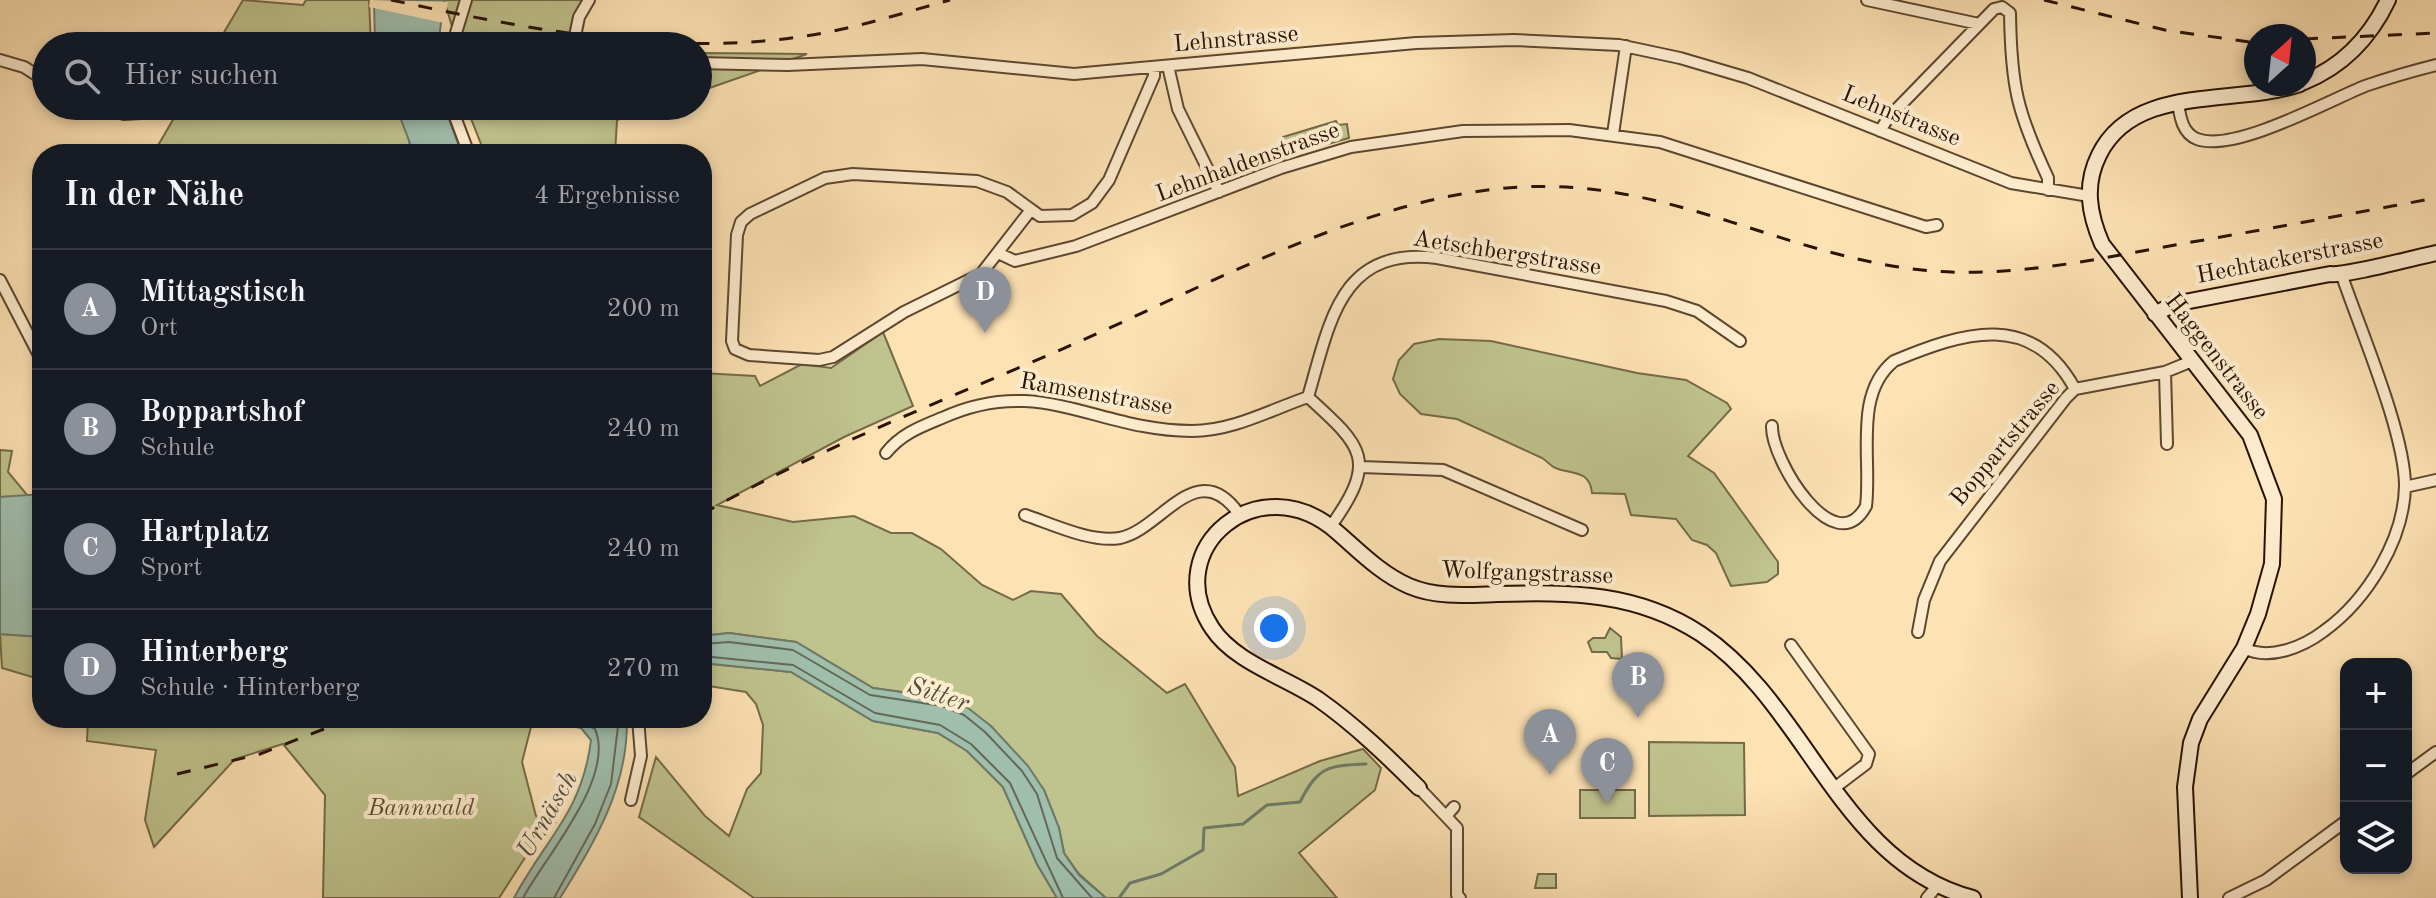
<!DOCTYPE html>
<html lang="de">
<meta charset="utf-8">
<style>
:root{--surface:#171b24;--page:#242831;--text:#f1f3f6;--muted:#9ea1a6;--line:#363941;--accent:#8c9099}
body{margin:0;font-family:"Old Standard TT",serif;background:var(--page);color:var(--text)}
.controls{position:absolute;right:24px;bottom:24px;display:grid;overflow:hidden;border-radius:16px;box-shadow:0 4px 12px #0003}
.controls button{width:72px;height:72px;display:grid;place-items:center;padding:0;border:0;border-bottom:2px solid var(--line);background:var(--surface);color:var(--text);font:40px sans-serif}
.compass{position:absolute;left:2244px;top:24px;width:72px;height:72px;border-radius:50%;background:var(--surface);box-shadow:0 4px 12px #0003;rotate:27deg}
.you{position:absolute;left:1274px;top:628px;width:28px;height:28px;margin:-20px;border:6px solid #fff;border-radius:50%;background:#1a73e8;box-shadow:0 0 0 12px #1a73e833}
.badge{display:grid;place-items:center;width:52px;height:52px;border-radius:50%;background:var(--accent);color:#fff;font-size:26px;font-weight:700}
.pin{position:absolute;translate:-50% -66px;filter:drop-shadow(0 2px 4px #0008)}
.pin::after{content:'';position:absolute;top:42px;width:28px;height:24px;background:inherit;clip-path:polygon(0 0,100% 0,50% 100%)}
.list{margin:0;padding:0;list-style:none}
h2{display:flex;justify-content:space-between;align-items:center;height:104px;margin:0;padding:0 32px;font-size:34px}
h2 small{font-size:26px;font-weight:400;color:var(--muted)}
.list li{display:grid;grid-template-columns:52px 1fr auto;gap:24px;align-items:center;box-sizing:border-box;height:120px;padding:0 32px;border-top:2px solid var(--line)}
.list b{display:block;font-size:30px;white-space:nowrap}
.list p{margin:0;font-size:26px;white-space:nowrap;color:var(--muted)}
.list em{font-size:26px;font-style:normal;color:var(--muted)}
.icon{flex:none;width:44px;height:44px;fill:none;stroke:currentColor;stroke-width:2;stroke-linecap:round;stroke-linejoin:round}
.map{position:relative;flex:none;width:2436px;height:898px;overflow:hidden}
.search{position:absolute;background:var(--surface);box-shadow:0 4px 12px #0003;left:32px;top:32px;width:680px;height:88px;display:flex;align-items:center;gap:20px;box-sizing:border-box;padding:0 28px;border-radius:44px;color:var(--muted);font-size:30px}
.panel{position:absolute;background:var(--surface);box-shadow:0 4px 12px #0003;left:32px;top:144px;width:680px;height:584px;border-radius:32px}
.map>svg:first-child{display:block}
.green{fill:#bfc38d;stroke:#746a48;stroke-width:2}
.water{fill:#9fbeac;stroke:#6f7968;stroke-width:2}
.pier{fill:#fde2b4}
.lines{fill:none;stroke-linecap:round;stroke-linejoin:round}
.shore{stroke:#646858;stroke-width:2}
.stream{stroke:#6f7968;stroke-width:3}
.street-casing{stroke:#5d462f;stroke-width:14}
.secondary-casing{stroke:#281203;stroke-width:18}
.street{stroke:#feecce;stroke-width:10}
.secondary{stroke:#feecce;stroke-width:14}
.rail{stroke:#281203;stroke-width:3;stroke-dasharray:14 14;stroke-linecap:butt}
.labels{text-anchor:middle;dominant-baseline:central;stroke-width:8;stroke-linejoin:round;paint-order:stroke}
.street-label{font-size:24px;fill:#281203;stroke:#feecce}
.park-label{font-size:24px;font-style:italic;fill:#5d5033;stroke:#feecce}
.water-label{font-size:26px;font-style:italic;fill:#524e3e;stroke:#feecce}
</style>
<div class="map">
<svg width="2436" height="898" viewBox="0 0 2436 898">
<rect width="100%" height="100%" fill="#fde2b4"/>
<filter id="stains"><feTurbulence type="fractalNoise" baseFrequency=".0025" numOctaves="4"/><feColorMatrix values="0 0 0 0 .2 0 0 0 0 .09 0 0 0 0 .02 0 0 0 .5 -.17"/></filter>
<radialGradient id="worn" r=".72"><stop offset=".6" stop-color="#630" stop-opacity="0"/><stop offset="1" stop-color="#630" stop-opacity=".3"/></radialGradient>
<!-- green -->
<path class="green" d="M 243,0 L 303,5 L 306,0 L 369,0 L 371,46 L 216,46 Z
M 444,0 L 584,0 L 572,22 L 567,46 L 458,46 Z
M 698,53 L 807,54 L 698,92 Z
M 181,106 L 393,106 L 404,117 L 412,154 L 153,154 Z
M 466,106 L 656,106 L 617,120 L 615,154 L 485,154 Z
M 1336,121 L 1338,125 L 1347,124 L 1349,138 L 1286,156 L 1283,137 Z
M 883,332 L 913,406 L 844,437 L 717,505 L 793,522 L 854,516 L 891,533 L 912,533 L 941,549 L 982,585 L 1013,600 L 1031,591 L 1061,594 L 1097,636 L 1167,693 L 1185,684 L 1235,767 L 1238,796 L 1320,761 L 1363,749 L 1381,768 L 1375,790 L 1299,853 L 1337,898 L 1106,898 L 1079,874 L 1064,853 L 1059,828 L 1044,790 L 991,726 L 944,698 L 873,688 L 796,642 L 729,633 L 702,636 L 702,373 L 755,376 L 760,386 L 802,364 L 831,368 Z
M 1439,339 L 1491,341 L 1637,373 L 1686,380 L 1727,403 L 1731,409 L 1688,456 L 1714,473 L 1778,562 L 1778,574 L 1767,582 L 1731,586 L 1716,553 L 1707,545 L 1692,540 L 1676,519 L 1631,515 L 1625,494 L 1592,493 C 1590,471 1574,474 1558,469 C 1550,467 1549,462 1542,458 L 1457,419 L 1421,414 L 1400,394 L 1393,379 L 1399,360 L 1414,344 Z
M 0,450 L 12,451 L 8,472 L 28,496 L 0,497 Z
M 1610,628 L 1621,637 L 1622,659 L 1611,658 L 1607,652 L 1592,652 L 1588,642 L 1593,638 L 1605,638 Z
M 0,634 L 42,637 L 42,680 L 2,668 Z
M 702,663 L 791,672 L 873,721 L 938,733 L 967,751 L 1003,787 L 1037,864 L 1057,898 L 754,898 L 639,817 L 656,757 L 705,816 L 729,836 L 747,789 L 761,773 L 763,725 L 756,704 L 746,692 L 702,685 Z
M 88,718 L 519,718 L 532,723 L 522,762 L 536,816 L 555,823 L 526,856 L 499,898 L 323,898 L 325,795 L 283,744 L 235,759 L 154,847 L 145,820 L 156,750 L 87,741 Z
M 1649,742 L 1744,743 L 1745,815 L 1649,816 Z
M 1580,790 L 1635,790 L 1635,818 L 1580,818 Z
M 1538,874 L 1556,874 L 1556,888 L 1535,888 Z"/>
<!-- water -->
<path class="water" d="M 374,0 L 444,0 L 438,46 L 375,46 Z
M 396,106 L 444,106 L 462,154 L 414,154 Z
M 42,494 L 42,637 L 0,634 L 0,497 Z
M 729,633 L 796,642 L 873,688 L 944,698 L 968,708 L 991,726 L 1028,766 L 1044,790 L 1059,828 L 1064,853 L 1079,875 L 1106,898 L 1057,898 L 1037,864 L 1003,787 L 967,751 L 938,733 L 873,721 L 791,672 L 702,663 L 702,636 Z
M 524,718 L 627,719 C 628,788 595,841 560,898 L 514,898 C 545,839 582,813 591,740 L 581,728 Z"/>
<!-- pier -->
<path class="pier" d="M 370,0 L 448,2 L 444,23 L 369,7 Z"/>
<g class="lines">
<!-- shore -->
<path class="shore" d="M 702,644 L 729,642 L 793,650 L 870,695 L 942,706 L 964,715 L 985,732 L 1022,771 L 1037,794 L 1057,858 L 1092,898
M 702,656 L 793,665 L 875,713 L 940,725 L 971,744 L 1010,783 L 1063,898
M 523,898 C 544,858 616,778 595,729 L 574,718
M 554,898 L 595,824 L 611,784 L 619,718"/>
<!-- stream -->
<path class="stream" d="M 1119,898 L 1130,883 L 1161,874 L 1203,850 L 1204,828 L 1243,824 L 1267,805 L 1300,802 C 1318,766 1328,766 1366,764"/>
<!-- street casing -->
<g class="street-casing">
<path id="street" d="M 1867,0 L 1979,24
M 452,46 L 466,0
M 573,46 L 579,17 L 589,0
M 0,60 L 24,67 L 46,81
M 698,63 L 788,65 L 922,59 L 1074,74 L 1416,43 L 1514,40 L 1619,45 L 1680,58 L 1748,78 L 2011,183 L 2089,196
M 1168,66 L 1178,109 L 1219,192
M 2178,103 C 2180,116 2182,133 2197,139 C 2234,153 2328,101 2365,86 C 2388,78 2412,71 2436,65
M 98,106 L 124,114 L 141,113
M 451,106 L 469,154
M 1880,131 L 1888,118 L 1994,9 L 2002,7 L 2010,13 C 2011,86 2017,112 2048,178 L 2048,190
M 1613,134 L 1626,46
M 1030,211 L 981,274 L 904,312 L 833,357 L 819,360 L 749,355 L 735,349 L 732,341 L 737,235 L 741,222 L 750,214 L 825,178 L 853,174 L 977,181 L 1007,192 L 1040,216 L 1072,215 L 1092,203 L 1109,180 L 1154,76 L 1154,68
M 998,253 L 1015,261 L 1076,246 L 1281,168 L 1351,147 L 1463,131 L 1569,130 L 1660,142 L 1926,227 L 1937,225
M 0,280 L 42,361
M 2165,372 L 2167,444
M 1772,426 C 1771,460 1835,564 1866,506 C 1872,459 1853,394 1894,361 C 1964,332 2032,310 2075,389
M 886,453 C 901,434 920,427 942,418 C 1040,373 1097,431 1192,431 C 1233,431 1270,410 1308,397
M 1361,467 L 1443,470 L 1582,530
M 2405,487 L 2436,480
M 1025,515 C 1052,524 1091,543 1120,538 C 1161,530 1197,454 1239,514
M 1331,526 C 1378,460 1363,447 1308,397 C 1330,322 1340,246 1437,258 L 1666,301 L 1697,311 L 1740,341
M 1918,632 L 1924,600 L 1940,561 L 2066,398 L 2075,389 L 2165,372 L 2192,361
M 1791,645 L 1869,754 L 1866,764 L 1833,789
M 2244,648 C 2269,661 2303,647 2324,631 C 2367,600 2404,540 2405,486 C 2405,433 2360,329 2342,276
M 2406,774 L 2436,752
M 1419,788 L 1457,828 L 1457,895 L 1460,898
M 631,800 L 641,756 L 638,718
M 1446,816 L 1454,807
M 1927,898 L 1938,885
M 2229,898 L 2266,880 L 2346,821"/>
</g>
<!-- secondary casing -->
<g class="secondary-casing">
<path id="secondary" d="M 2304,82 C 2343,66 2370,38 2388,0
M 2155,314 L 2174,304 L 2330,274 C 2347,276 2412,258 2436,253
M 1419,788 C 1387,756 1355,725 1318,699 C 1285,677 1234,662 1212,628 C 1159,548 1260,464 1337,532 C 1359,551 1381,574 1409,586 C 1437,598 1468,595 1497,594 C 1571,592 1637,592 1701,634 C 1808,705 1839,863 1973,898
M 2190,898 L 2185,787 L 2191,743 L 2200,719 L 2244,648 L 2258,614 L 2272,564 L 2274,499 L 2250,435 L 2102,244 C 2089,214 2084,185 2099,155 C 2134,83 2235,106 2300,84"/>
</g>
<!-- street -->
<use href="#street" class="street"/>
<!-- secondary -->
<use href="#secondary" class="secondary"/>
<!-- rail -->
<path class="rail" d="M 391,0 C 538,31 688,62 838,30 C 876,22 913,10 950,0
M 2044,0 L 2165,30 L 2256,43
M 2304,39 L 2436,33
M 702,514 C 821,447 951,398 1076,343 C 1213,283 1370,195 1521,187 C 1670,179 1781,255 1922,270 C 2008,279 2091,260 2175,245 C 2262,230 2349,214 2436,198
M 177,774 L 260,754 L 352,718"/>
</g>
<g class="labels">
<!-- street labels -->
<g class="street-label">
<text transform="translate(1236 40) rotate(-5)">Lehnstrasse</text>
<text transform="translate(1901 117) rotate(22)">Lehnstrasse</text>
<text transform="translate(1248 163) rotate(-20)">Lehnhaldenstrasse</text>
<text transform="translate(1507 254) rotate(9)">Aetschbergstrasse</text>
<text transform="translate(2290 259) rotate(-11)">Hechtackerstrasse</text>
<text transform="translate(2216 357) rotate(52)">Haggenstrasse</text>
<text transform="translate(1096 395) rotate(10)">Ramsenstrasse</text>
<text transform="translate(2006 444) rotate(-50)">Boppartstrasse</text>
<text transform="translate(1527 574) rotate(2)">Wolfgangstrasse</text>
</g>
<!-- park labels -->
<g class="park-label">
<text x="421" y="809">Bannwald</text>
</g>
<!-- water labels -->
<g class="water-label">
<text transform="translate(938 695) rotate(18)">Sitter</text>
<text transform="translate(548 815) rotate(-60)">Urnäsch</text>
</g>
</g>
<rect width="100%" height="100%" filter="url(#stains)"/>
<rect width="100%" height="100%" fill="url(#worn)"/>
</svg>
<div class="controls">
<button>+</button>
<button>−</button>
<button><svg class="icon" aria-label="layers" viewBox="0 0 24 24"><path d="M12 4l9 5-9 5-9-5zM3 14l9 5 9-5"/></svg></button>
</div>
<svg class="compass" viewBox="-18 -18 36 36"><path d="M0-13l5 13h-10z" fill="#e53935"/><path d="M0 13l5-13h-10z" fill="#9ea1a6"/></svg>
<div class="you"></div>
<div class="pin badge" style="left:1550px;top:775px">A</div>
<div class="pin badge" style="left:1638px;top:718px">B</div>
<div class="pin badge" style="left:1607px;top:804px">C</div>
<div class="pin badge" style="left:985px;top:333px">D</div>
<div class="search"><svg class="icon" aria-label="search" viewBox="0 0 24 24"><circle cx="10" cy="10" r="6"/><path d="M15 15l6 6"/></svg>Hier suchen</div>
<section class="panel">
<h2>In der Nähe<small>4 Ergebnisse</small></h2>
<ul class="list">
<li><span class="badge">A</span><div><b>Mittagstisch</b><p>Ort</p></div><em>200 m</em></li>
<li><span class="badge">B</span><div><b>Boppartshof</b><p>Schule</p></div><em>240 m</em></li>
<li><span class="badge">C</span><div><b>Hartplatz</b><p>Sport</p></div><em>240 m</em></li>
<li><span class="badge">D</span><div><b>Hinterberg</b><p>Schule · Hinterberg</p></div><em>270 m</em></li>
</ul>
</section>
</div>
